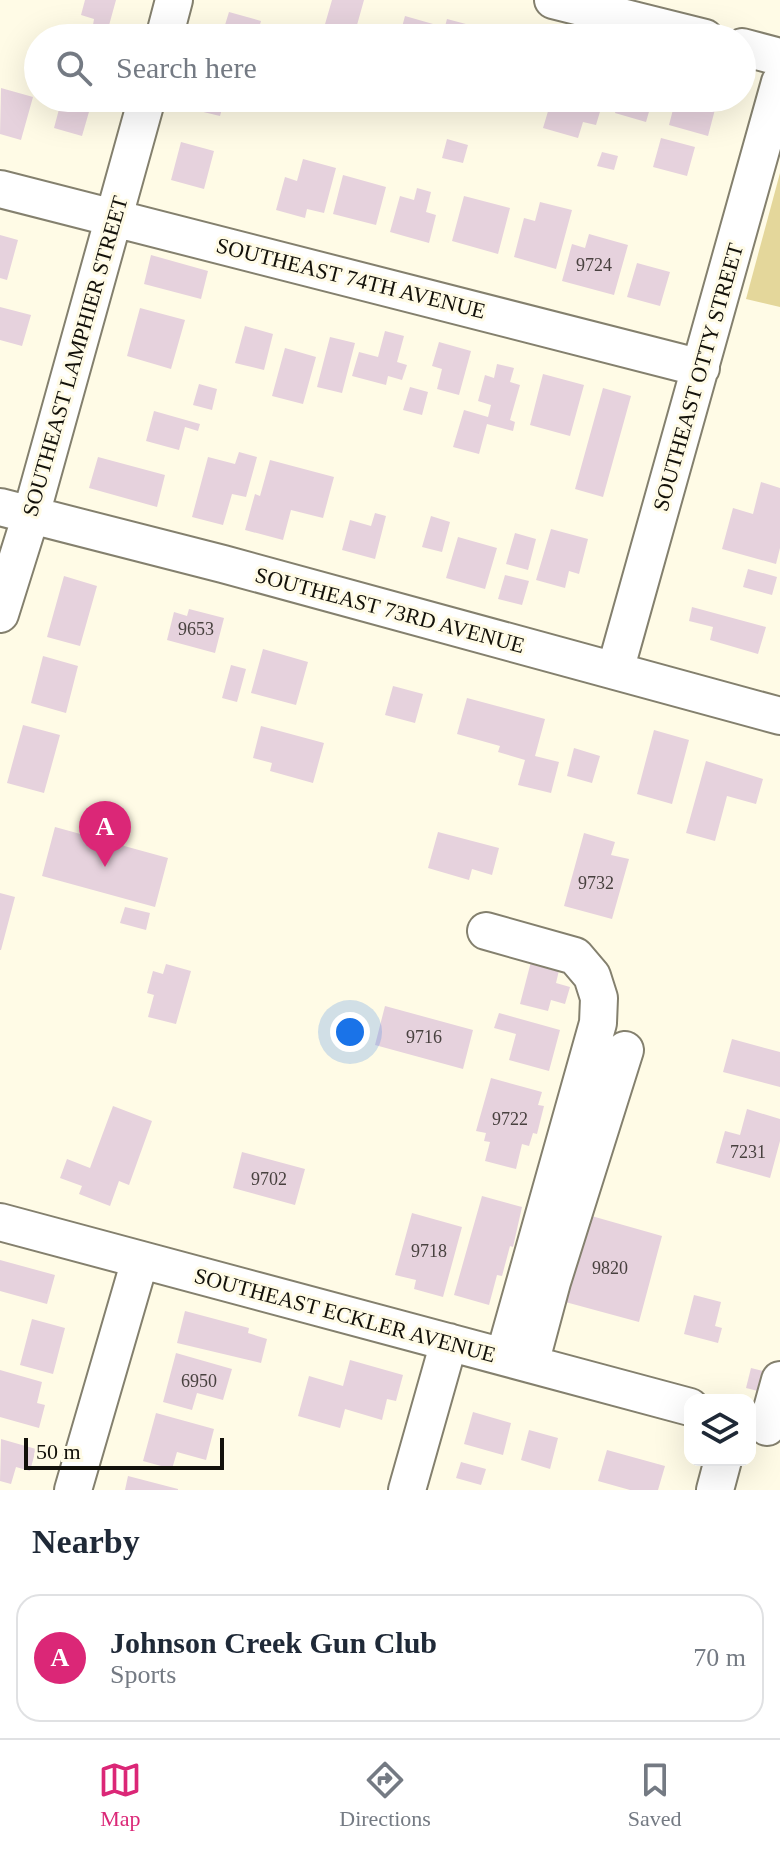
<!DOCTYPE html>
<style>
:root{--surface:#fff;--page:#f6f6f7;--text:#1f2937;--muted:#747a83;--line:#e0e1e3;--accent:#db2777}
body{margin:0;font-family:"Times New Roman",serif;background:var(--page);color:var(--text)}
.controls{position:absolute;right:24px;bottom:24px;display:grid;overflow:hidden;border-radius:16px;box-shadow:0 8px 32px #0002}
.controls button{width:72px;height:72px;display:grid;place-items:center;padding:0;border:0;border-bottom:2px solid var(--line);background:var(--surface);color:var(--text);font:40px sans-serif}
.scale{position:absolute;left:24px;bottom:20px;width:200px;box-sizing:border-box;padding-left:8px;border:4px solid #13110a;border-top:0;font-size:22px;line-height:28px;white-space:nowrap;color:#13110a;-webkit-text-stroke:6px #fffbe6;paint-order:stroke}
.you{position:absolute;left:350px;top:1032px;width:28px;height:28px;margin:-20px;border:6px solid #fff;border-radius:50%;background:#1a73e8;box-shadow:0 0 0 12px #1a73e833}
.badge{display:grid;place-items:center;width:52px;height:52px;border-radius:50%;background:var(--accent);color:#fff;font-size:26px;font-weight:700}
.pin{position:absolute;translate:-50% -66px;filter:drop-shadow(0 2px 4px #0008)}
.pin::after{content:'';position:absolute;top:42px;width:28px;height:24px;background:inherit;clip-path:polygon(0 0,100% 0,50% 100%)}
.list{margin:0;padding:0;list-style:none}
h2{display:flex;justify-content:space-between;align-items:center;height:104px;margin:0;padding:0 32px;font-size:34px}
h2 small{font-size:26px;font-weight:400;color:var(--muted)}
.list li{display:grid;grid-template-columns:52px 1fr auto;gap:24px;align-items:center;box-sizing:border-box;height:128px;margin:0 16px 16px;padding:0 16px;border:2px solid var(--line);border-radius:24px}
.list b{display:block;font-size:30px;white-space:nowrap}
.list p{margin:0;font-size:26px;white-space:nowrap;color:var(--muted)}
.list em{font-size:26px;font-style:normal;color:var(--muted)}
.icon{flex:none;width:44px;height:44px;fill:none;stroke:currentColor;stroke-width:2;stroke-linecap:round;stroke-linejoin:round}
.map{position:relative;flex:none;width:780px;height:1490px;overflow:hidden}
.search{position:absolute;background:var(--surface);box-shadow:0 8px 32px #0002;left:24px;right:24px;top:24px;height:88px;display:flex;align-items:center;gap:20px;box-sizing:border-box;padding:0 28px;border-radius:44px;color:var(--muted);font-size:30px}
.sheet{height:248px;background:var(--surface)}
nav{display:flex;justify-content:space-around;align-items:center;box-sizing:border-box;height:112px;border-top:2px solid var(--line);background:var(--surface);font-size:22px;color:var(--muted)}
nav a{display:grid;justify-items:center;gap:4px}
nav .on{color:var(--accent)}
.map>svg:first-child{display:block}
.green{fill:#e4d79b}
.building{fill:#e6d2dd}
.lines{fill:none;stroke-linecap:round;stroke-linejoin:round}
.minor-casing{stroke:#84806e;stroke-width:40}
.minor{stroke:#fff;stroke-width:36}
.labels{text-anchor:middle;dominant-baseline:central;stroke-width:6;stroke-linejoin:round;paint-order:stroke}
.number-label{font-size:18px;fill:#48413f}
.street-label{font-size:22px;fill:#13110a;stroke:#fffbe6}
</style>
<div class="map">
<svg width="780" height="1490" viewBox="0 0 780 1490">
<rect width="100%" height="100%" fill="#fffbe6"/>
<!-- green -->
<path class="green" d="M 780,173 L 780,307 L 746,299 Z"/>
<!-- building -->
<path class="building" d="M 85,0 L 116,0 L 108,29 L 93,25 L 94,19 L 81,15 Z
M 332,0 L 364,0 L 357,25 L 391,34 L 390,38 L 321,38 Z
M 229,12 L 261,21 L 256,38 L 221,38 Z
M 405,16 L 433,24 L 430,38 L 399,38 Z
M 447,19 L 496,32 L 495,38 L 442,38 Z
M 1,88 L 33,97 L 21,140 L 0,134 Z
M 62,98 L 93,98 L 82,136 L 54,128 Z
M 194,98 L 225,98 L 220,116 L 191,109 Z
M 363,98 L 411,98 L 408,111 Z
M 552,98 L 589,98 L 588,102 L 602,105 L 596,125 L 583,122 L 578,138 L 543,128 Z
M 619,98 L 653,98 L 646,122 L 615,113 Z
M 676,98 L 718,98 L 708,136 L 669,125 Z
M 661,138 L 695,147 L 687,176 L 653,167 Z
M 447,139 L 468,145 L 463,163 L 442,158 Z
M 181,142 L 214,151 L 204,189 L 171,180 Z
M 602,152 L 618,156 L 614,170 L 597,166 Z
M 303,159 L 336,168 L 324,213 L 307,209 L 305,218 L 276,210 L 285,177 L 297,181 Z
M 343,175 L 386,187 L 376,225 L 333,214 Z
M 417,188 L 431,192 L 426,212 L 436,215 L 429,243 L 390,232 L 400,196 L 414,200 Z
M 464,196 L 510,208 L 498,254 L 452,241 Z
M 540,202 L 572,210 L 556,269 L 514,257 L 524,218 L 535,221 Z
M 589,234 L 628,245 L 614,295 L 562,281 L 572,244 L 585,248 Z
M 0,235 L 18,240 L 7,280 L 0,278 Z
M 151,255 L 208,271 L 201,299 L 144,284 Z
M 637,263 L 670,272 L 660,306 L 627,297 Z
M 0,307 L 31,315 L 22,346 L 0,340 Z
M 140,308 L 185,320 L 171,369 L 127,356 Z
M 245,326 L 273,334 L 264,370 L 235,363 Z
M 385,331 L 404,336 L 397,362 L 407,365 L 402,380 L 388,376 L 386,385 L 352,376 L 359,352 L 378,357 Z
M 330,337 L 355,343 L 342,393 L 317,387 Z
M 439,342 L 471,351 L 459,395 L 437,389 L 442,369 L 432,366 Z
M 285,348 L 316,357 L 303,404 L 272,396 Z
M 497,364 L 514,368 L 510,382 L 520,385 L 510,420 L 515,422 L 513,431 L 487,424 L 479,454 L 453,447 L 464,410 L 488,417 L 491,405 L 478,401 L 485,375 L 494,378 Z
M 543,374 L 584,385 L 570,436 L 530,425 Z
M 199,384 L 217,389 L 212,410 L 193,405 Z
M 410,387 L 428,392 L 422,415 L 403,410 Z
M 603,388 L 631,396 L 603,497 L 575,489 Z
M 154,411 L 200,424 L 198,431 L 185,427 L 179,450 L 146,441 Z
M 239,452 L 257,457 L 246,497 L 232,494 L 223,525 L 192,517 L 208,457 L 235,464 Z
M 98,457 L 165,475 L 157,507 L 89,488 Z
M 270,460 L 334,477 L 323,518 L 291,510 L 283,540 L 245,530 L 255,494 L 260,496 Z
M 761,482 L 780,488 L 780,548 L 776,564 L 722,549 L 733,508 L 753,514 Z
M 375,513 L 386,516 L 375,559 L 342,550 L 350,520 L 371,526 Z
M 431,516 L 450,522 L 442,552 L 422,547 Z
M 551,529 L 588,539 L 579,574 L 569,571 L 565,588 L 536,580 Z
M 515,533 L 536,539 L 528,570 L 506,564 Z
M 458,537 L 497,548 L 485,589 L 446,578 Z
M 748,569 L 777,577 L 772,595 L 743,587 Z
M 505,575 L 529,581 L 522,605 L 498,599 Z
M 64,576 L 97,586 L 80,646 L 47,637 Z
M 692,607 L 766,627 L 758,654 L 710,640 L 713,627 L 689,621 Z
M 189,609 L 224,618 L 215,653 L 167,640 L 174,612 L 187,616 Z
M 263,649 L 308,662 L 296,705 L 251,693 Z
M 43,656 L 78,666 L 66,713 L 31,703 Z
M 231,665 L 246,669 L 237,702 L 222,698 Z
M 393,686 L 423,694 L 415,723 L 385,715 Z
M 467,698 L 545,719 L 535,756 L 559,762 L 551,793 L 518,785 L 525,760 L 498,752 L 500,746 L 457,734 Z
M 23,725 L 60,735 L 44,793 L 7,783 Z
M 261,726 L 324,743 L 313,783 L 270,771 L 272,763 L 253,758 Z
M 654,730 L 689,740 L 672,804 L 637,794 Z
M 574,748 L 600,756 L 592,783 L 567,776 Z
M 706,761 L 763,779 L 756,804 L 727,796 L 715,841 L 686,833 Z
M 55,827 L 168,858 L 155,907 L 42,876 Z
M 438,832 L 499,848 L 492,875 L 472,869 L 469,880 L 428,868 Z
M 584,833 L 615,842 L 611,855 L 629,859 L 612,919 L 564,906 Z
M 0,893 L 15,897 L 1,950 L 0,950 Z
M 125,907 L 150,913 L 146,930 L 120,923 Z
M 533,954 L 561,962 L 556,983 L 570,987 L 565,1004 L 551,1000 L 548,1011 L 520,1004 Z
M 166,964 L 191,971 L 176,1024 L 148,1017 L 154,995 L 147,993 L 153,971 L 163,974 Z
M 385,1006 L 473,1030 L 463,1069 L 375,1045 Z
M 499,1013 L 560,1030 L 549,1071 L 509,1060 L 516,1034 L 494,1028 Z
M 732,1039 L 780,1052 L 780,1087 L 723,1072 Z
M 491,1078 L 542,1092 L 538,1105 L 544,1106 L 537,1134 L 533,1133 L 529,1146 L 522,1144 L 516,1169 L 485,1161 L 490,1142 L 484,1141 L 486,1133 L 476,1131 Z
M 113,1106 L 152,1121 L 129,1185 L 119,1181 L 110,1206 L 79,1194 L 82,1186 L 60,1178 L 67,1159 L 90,1168 Z
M 747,1109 L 780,1119 L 780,1141 L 770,1178 L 716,1163 L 725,1131 L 740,1135 Z
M 242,1152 L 305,1169 L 295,1205 L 233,1188 Z
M 482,1196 L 522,1207 L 513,1247 L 510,1246 L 502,1276 L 497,1275 L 489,1305 L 454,1295 Z
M 412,1213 L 462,1227 L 443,1297 L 414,1289 L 416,1280 L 395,1275 Z
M 581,1213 L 662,1236 L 639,1322 L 558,1300 Z
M 0,1260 L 55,1275 L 47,1304 L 0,1291 Z
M 694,1295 L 721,1302 L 715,1326 L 722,1328 L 718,1343 L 684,1334 Z
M 185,1311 L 249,1328 L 248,1333 L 267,1339 L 261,1363 L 177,1343 Z
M 32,1319 L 65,1328 L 53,1374 L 20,1365 Z
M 176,1353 L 232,1369 L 223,1400 L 197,1393 L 192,1410 L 163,1402 Z
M 350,1360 L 403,1375 L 396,1401 L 387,1399 L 382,1420 L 345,1409 L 340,1428 L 298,1416 L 309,1376 L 343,1386 Z
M 751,1368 L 763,1371 L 758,1391 L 746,1388 Z
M 0,1370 L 42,1382 L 37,1403 L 45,1405 L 39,1428 L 0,1417 Z
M 473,1412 L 511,1423 L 503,1455 L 464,1444 Z
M 156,1413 L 214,1429 L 206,1460 L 177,1452 L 172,1469 L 143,1461 Z
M 529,1430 L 558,1438 L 550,1469 L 521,1460 Z
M 1,1439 L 36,1449 L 30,1471 L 16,1467 L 11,1484 L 0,1481 Z
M 607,1450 L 665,1466 L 658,1490 L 630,1490 L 598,1481 Z
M 461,1462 L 486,1469 L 481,1485 L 456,1478 Z
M 128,1476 L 178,1489 L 178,1490 L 125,1490 Z"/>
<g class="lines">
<!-- minor casing -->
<g class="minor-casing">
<path id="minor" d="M 553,0 L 705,38
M 164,38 L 174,0
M 742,47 L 780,57
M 0,189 L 701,368
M 0,507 L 223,564 L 780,716
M 0,614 L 31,515 L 147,98
M 615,671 L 780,82
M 486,931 L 575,956 L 592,976 L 599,998 L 598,1023 L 504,1357
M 0,1222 L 690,1407
M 530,1364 L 552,1282 L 625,1050
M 767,1427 L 780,1380
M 73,1490 L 140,1260
M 407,1490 L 449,1342
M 715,1490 L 723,1460"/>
</g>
<!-- minor -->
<use href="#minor" class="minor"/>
</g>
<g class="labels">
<!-- number labels -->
<g class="number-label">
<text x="594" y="265">9724</text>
<text x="196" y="629">9653</text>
<text x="596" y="883">9732</text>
<text x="424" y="1037">9716</text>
<text x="510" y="1119">9722</text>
<text x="748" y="1152">7231</text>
<text x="269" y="1179">9702</text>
<text x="429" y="1251">9718</text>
<text x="610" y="1268">9820</text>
<text x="199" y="1381">6950</text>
</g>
<!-- street labels -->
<g class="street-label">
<text transform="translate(351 278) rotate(14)">SOUTHEAST 74TH AVENUE</text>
<text transform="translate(75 356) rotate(-74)">SOUTHEAST LAMPHIER STREET</text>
<text transform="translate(698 377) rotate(-74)">SOUTHEAST OTTY STREET</text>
<text transform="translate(390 610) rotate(15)">SOUTHEAST 73RD AVENUE</text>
<text transform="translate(345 1315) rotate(15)">SOUTHEAST ECKLER AVENUE</text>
</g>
</g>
</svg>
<div class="controls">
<button><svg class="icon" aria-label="layers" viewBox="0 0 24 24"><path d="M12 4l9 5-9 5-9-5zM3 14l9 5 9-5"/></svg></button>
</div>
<div class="scale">50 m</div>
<div class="you"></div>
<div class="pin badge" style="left:105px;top:867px">A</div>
<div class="search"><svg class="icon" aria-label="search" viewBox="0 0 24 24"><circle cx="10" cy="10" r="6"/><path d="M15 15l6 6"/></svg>Search here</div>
</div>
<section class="sheet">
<h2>Nearby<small></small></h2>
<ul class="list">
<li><span class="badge">A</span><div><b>Johnson Creek Gun Club</b><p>Sports</p></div><em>70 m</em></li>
</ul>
</section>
<nav>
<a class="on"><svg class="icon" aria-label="map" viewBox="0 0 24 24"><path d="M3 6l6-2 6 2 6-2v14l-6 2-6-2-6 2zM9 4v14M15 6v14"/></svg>Map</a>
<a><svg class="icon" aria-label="directions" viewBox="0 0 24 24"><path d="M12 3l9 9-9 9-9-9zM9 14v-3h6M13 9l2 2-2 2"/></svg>Directions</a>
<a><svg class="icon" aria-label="saved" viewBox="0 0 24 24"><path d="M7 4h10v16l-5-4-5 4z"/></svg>Saved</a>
</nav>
